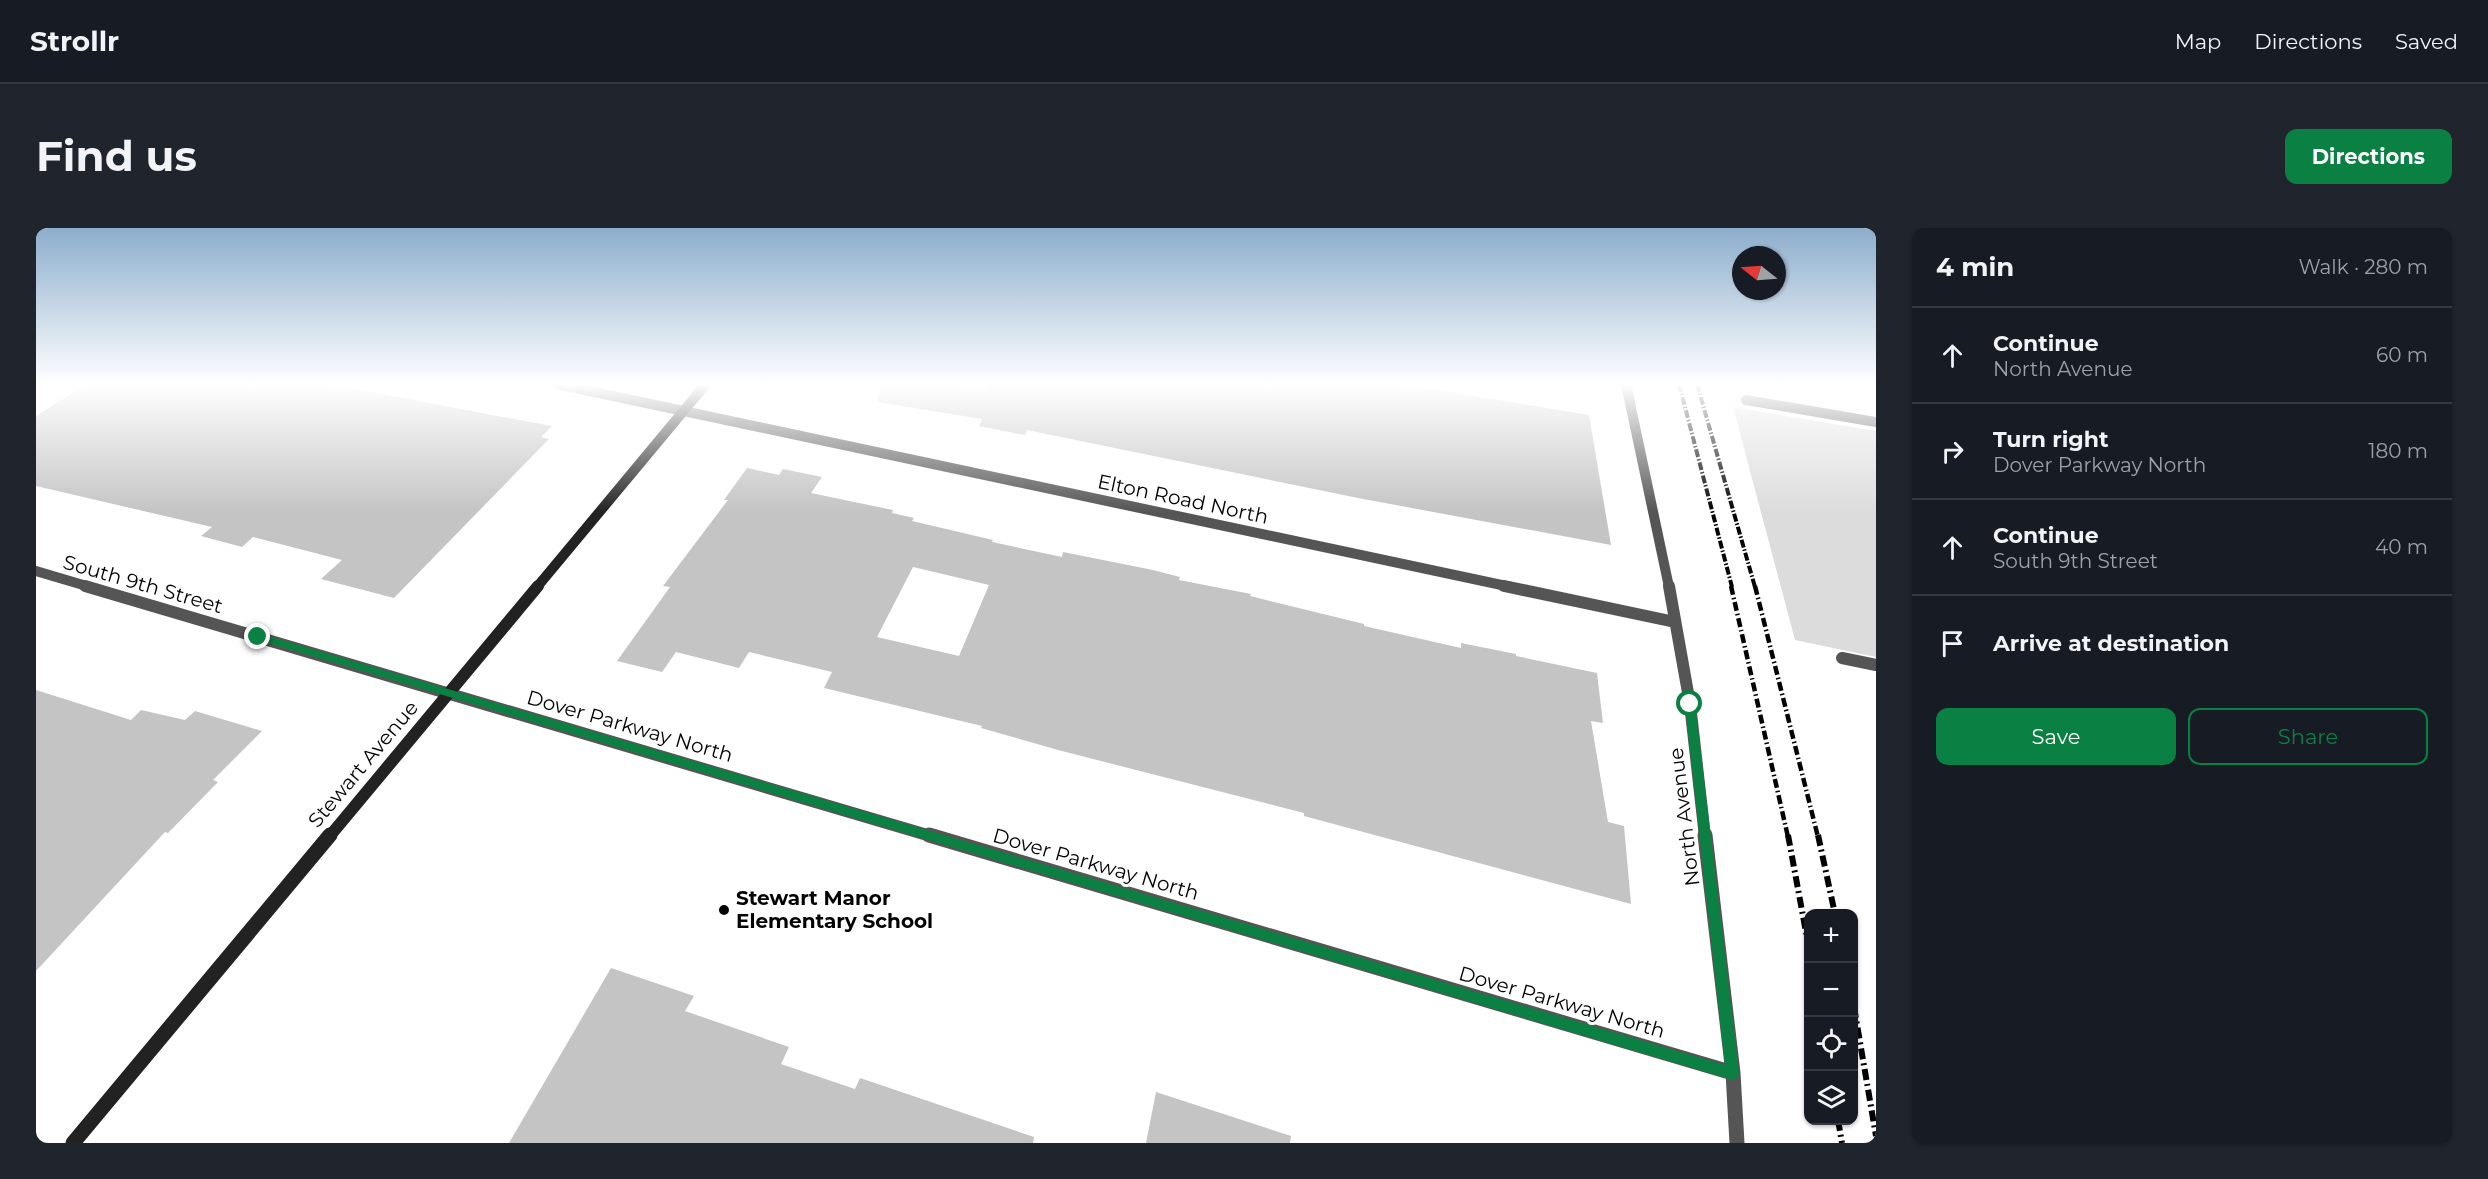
<!DOCTYPE html>
<meta charset="utf-8">
<style>
:root{--surface:#171b24;--page:#20242c;--text:#f1f3f6;--muted:#9ea1a6;--line:#363941;--accent:#0b8043}
body{margin:0;font-family:Montserrat,sans-serif;background:var(--page);color:var(--text)}
.controls{position:absolute;right:18px;bottom:18px;display:grid;overflow:hidden;border-radius:12px;box-shadow:0 2px 4px #0004}
.controls button{width:54px;height:54px;display:grid;place-items:center;padding:0;border:0;border-bottom:2px solid var(--line);background:var(--surface);color:var(--text);font:30px sans-serif}
.compass{position:absolute;left:1696px;top:18px;width:54px;height:54px;border-radius:50%;background:var(--surface);box-shadow:0 2px 4px #0004;rotate:287deg}
.stop{position:absolute;width:18px;height:18px;margin:-14px;border:4px solid #0b8043;border-radius:50%;background:#fff}
.stop.end{background:#0b8043;border-color:#fff;box-shadow:0 2px 6px #0008}
.list{margin:0;padding:0;list-style:none}
h2{display:flex;justify-content:space-between;align-items:center;height:78px;margin:0;padding:0 24px;font-size:26px}
h2 small{font-size:20px;font-weight:400;color:var(--muted)}
.list li{display:grid;grid-template-columns:39px 1fr auto;gap:18px;align-items:center;box-sizing:border-box;height:96px;padding:0 24px;border-top:2px solid var(--line)}
.list b{display:block;font-size:22px;white-space:nowrap}
.list p{margin:0;font-size:20px;white-space:nowrap;color:var(--muted)}
.list em{font-size:20px;font-style:normal;color:var(--muted)}
.actions{display:flex;gap:12px;padding:18px 24px}
.actions a{flex:1;padding:14px 0;border:2px solid var(--accent);border-radius:12px;text-align:center;font-size:21px;color:var(--accent)}
.actions .main{background:var(--accent);color:#fff}
.icon{flex:none;width:33px;height:33px;fill:none;stroke:currentColor;stroke-width:2;stroke-linecap:round;stroke-linejoin:round}
.map{position:relative;flex:none;width:1840px;height:915px;overflow:hidden;border-radius:12px}
header{display:flex;align-items:center;gap:36px;box-sizing:border-box;height:84px;padding:0 30px;background:var(--surface);border-bottom:2px solid var(--line)}
header strong{font-size:28px}
nav{display:flex;gap:33px;margin-inline-start:auto;font-size:21px}
.intro{display:flex;align-items:center;justify-content:space-between;box-sizing:border-box;height:144px;padding:0 36px}
h1{margin:0;font-size:42px}
.button{padding:15px 27px;border-radius:12px;background:var(--accent);color:#fff;font-size:21px;font-weight:700}
main{display:flex;gap:36px;padding:0 36px}
aside{flex:1;background:var(--surface);border-radius:12px;box-shadow:0 2px 4px #0004}
.map>svg:first-child{display:block}
.green{fill:#dcdcdc}
.building{fill:#c4c4c4;fill-rule:evenodd}
.lines{fill:none;stroke-linecap:round;stroke-linejoin:round}
.minor-far2{stroke:#555;stroke-width:10}
.minor-far1{stroke:#555;stroke-width:12}
.minor{stroke:#555;stroke-width:15}
.secondary-far2{stroke:#222;stroke-width:10}
.secondary-far1{stroke:#222;stroke-width:12}
.secondary{stroke:#222;stroke-width:15}
.rail-far2{stroke:#000;stroke-width:4;stroke-dasharray:8 2 1.5 2;stroke-linecap:butt}
.rail-far1{stroke:#000;stroke-width:4.5;stroke-dasharray:9 3 1.5 3;stroke-linecap:butt}
.rail{stroke:#000;stroke-width:6;stroke-dasharray:11 4 2 4;stroke-linecap:butt}
.route{fill:#0b8043}
.poi-dot{fill:#000;stroke:#fff;stroke-width:2}
.labels{text-anchor:middle;dominant-baseline:central;stroke-width:6;stroke-linejoin:round;paint-order:stroke}
.street-label{font-size:20px;fill:#000;stroke:#fff}
.poi-label{font-size:20px;font-weight:bold;fill:#000;stroke:#fff;text-anchor:start}
</style>
<header>
<strong>Strollr</strong>
<nav><a>Map</a><a>Directions</a><a>Saved</a></nav>
</header>
<div class="intro"><h1>Find us</h1><a class="button">Directions</a></div>
<main>
<div class="map">
<svg width="1840" height="915" viewBox="0 0 1840 915">
<rect width="100%" height="100%" fill="#fff"/>
<!-- green -->
<path class="green" d="M 1697,179 L 1840,203 L 1840,429 L 1759,412 Z"/>
<!-- building -->
<path class="building" d="M 51,156 L 292,156 L 516,198 L 505,209 L 513,211 L 358,370 L 285,351 L 306,332 L 217,309 L 206,319 L 165,308 L 176,299 L 0,258 L 0,188 Z
M 844,156 L 924,156 L 950,160 L 953,156 L 1366,156 L 1553,187 L 1575,317 L 1322,270 L 991,202 L 989,207 L 943,198 L 946,191 L 842,174 Z
M 711,240 L 743,247 L 747,241 L 786,249 L 775,265 L 857,282 L 856,285 L 878,290 L 876,293 L 957,312 L 956,314 L 1026,329 L 1027,324 L 1117,342 L 1144,349 L 1143,352 L 1215,366 L 1214,368 L 1328,396 L 1328,398 L 1425,420 L 1425,415 L 1480,426 L 1480,428 L 1561,445 L 1567,495 L 1555,493 L 1572,594 L 1588,598 L 1595,676 L 1268,588 L 1268,585 L 1022,522 L 945,500 L 946,498 L 788,460 L 796,444 L 713,424 L 703,440 L 640,424 L 626,444 L 581,433 L 634,359 L 627,358 L 692,272 L 688,272 ZM 877,339 L 953,357 L 923,428 L 841,409 Z
M 0,462 L 95,492 L 105,482 L 149,492 L 159,483 L 226,503 L 177,552 L 182,554 L 132,605 L 129,604 L 0,743 Z
M 575,740 L 658,768 L 649,783 L 753,819 L 745,836 L 819,861 L 824,850 L 998,909 L 997,915 L 473,915 Z
M 1120,864 L 1255,908 L 1254,915 L 1110,915 Z"/>
<g class="lines">
<!-- minor-far2 -->
<path class="minor-far2" d="M 521,156 L 1475,359
M 1590,156 L 1633,359
M 1710,172 L 1840,194
M 0,343 L 54,359"/>
<!-- minor-far1 -->
<path class="minor-far1" d="M 49,358 L 898,609
M 1468,358 L 1639,394
M 1633,358 L 1654,476 L 1669,609
M 1806,430 L 1840,437"/>
<!-- minor -->
<path class="minor" d="M 893,607 L 1697,845
M 1669,607 L 1697,845 L 1701,915"/>
<!-- secondary-far2 -->
<path class="secondary-far2" d="M 501,359 L 670,156"/>
<!-- secondary-far1 -->
<path class="secondary-far1" d="M 293,609 L 502,358"/>
<!-- secondary -->
<path class="secondary" d="M 37,915 L 294,607"/>
<!-- rail-far2 -->
<path class="rail-far2" d="M 1643,156 L 1696,359
M 1661,156 L 1719,359"/>
<!-- rail-far1 -->
<path class="rail-far1" d="M 1695,358 L 1752,609
M 1719,358 L 1782,609"/>
<!-- rail -->
<path class="rail" d="M 1752,607 L 1772,715
M 1782,607 L 1799,686
M 1818,779 L 1840,908
M 1802,892 L 1806,915"/>
</g>
<!-- sky -->
<linearGradient id="sky" x2="0" y2="1"><stop stop-color="#8cadcc"/><stop offset="0.55" stop-color="#fff"/><stop offset="1" stop-color="#fff" stop-opacity="0"/></linearGradient>
<rect width="1840" height="284" fill="url(#sky)"/>
<!-- route -->
<path class="route" d="M 222,405 L 1689,837 L 1649,476 L 1654,472 L 1659,476 L 1703,845 L 1701,850 L 1697,852 L 219,411 L 218,409 Z"/>
<!-- markers -->
<circle class="poi-dot" cx="688" cy="682" r="6"/>
<g class="labels">
<!-- street labels -->
<g class="street-label">
<text transform="translate(1147 271) rotate(12)">Elton Road North</text>
<text transform="translate(107 356) rotate(16)">South 9th Street</text>
<text transform="translate(594 498) rotate(16)">Dover Parkway North</text>
<text transform="translate(327 536) rotate(-50)">Stewart Avenue</text>
<text transform="translate(1648 589) rotate(-97)">North Avenue</text>
<text transform="translate(1060 636) rotate(16)">Dover Parkway North</text>
<text transform="translate(1526 774) rotate(16)">Dover Parkway North</text>
</g>
<!-- poi labels -->
<g class="poi-label">
<text x="700" y="670">Stewart Manor<tspan x="700" dy="23">Elementary School</tspan></text>
</g>
</g>
</svg>
<div class="controls">
<button>+</button>
<button>−</button>
<button><svg class="icon" aria-label="locate" viewBox="0 0 24 24"><circle cx="12" cy="12" r="6"/><path d="M12 2v4M12 18v4M2 12h4M18 12h4"/></svg></button>
<button><svg class="icon" aria-label="layers" viewBox="0 0 24 24"><path d="M12 4l9 5-9 5-9-5zM3 14l9 5 9-5"/></svg></button>
</div>
<svg class="compass" viewBox="-18 -18 36 36"><path d="M0-13l5 13h-10z" fill="#e53935"/><path d="M0 13l5-13h-10z" fill="#9ea1a6"/></svg>
<div class="stop" style="left:1654px;top:476px"></div>
<div class="stop end" style="left:222px;top:409px"></div>
</div>
<aside>
<h2>4 min<small>Walk · 280 m</small></h2>
<ul class="list">
<li><svg class="icon" aria-label="ahead" viewBox="0 0 24 24"><path d="M12 20V5M6 11l6-6 6 6"/></svg><div><b>Continue</b><p>North Avenue</p></div><em>60 m</em></li>
<li><svg class="icon" aria-label="right" viewBox="0 0 24 24"><path d="M7 20v-9h11M14 6l5 5-5 5"/></svg><div><b>Turn right</b><p>Dover Parkway North</p></div><em>180 m</em></li>
<li><svg class="icon" aria-label="ahead" viewBox="0 0 24 24"><path d="M12 20V5M6 11l6-6 6 6"/></svg><div><b>Continue</b><p>South 9th Street</p></div><em>40 m</em></li>
<li><svg class="icon" aria-label="arrive" viewBox="0 0 24 24"><path d="M6 21V4h12l-3 4 3 4H6"/></svg><div><b>Arrive at destination</b></div></li>
</ul>
<div class="actions"><a class="main">Save</a><a>Share</a></div>
</aside>
</main>
